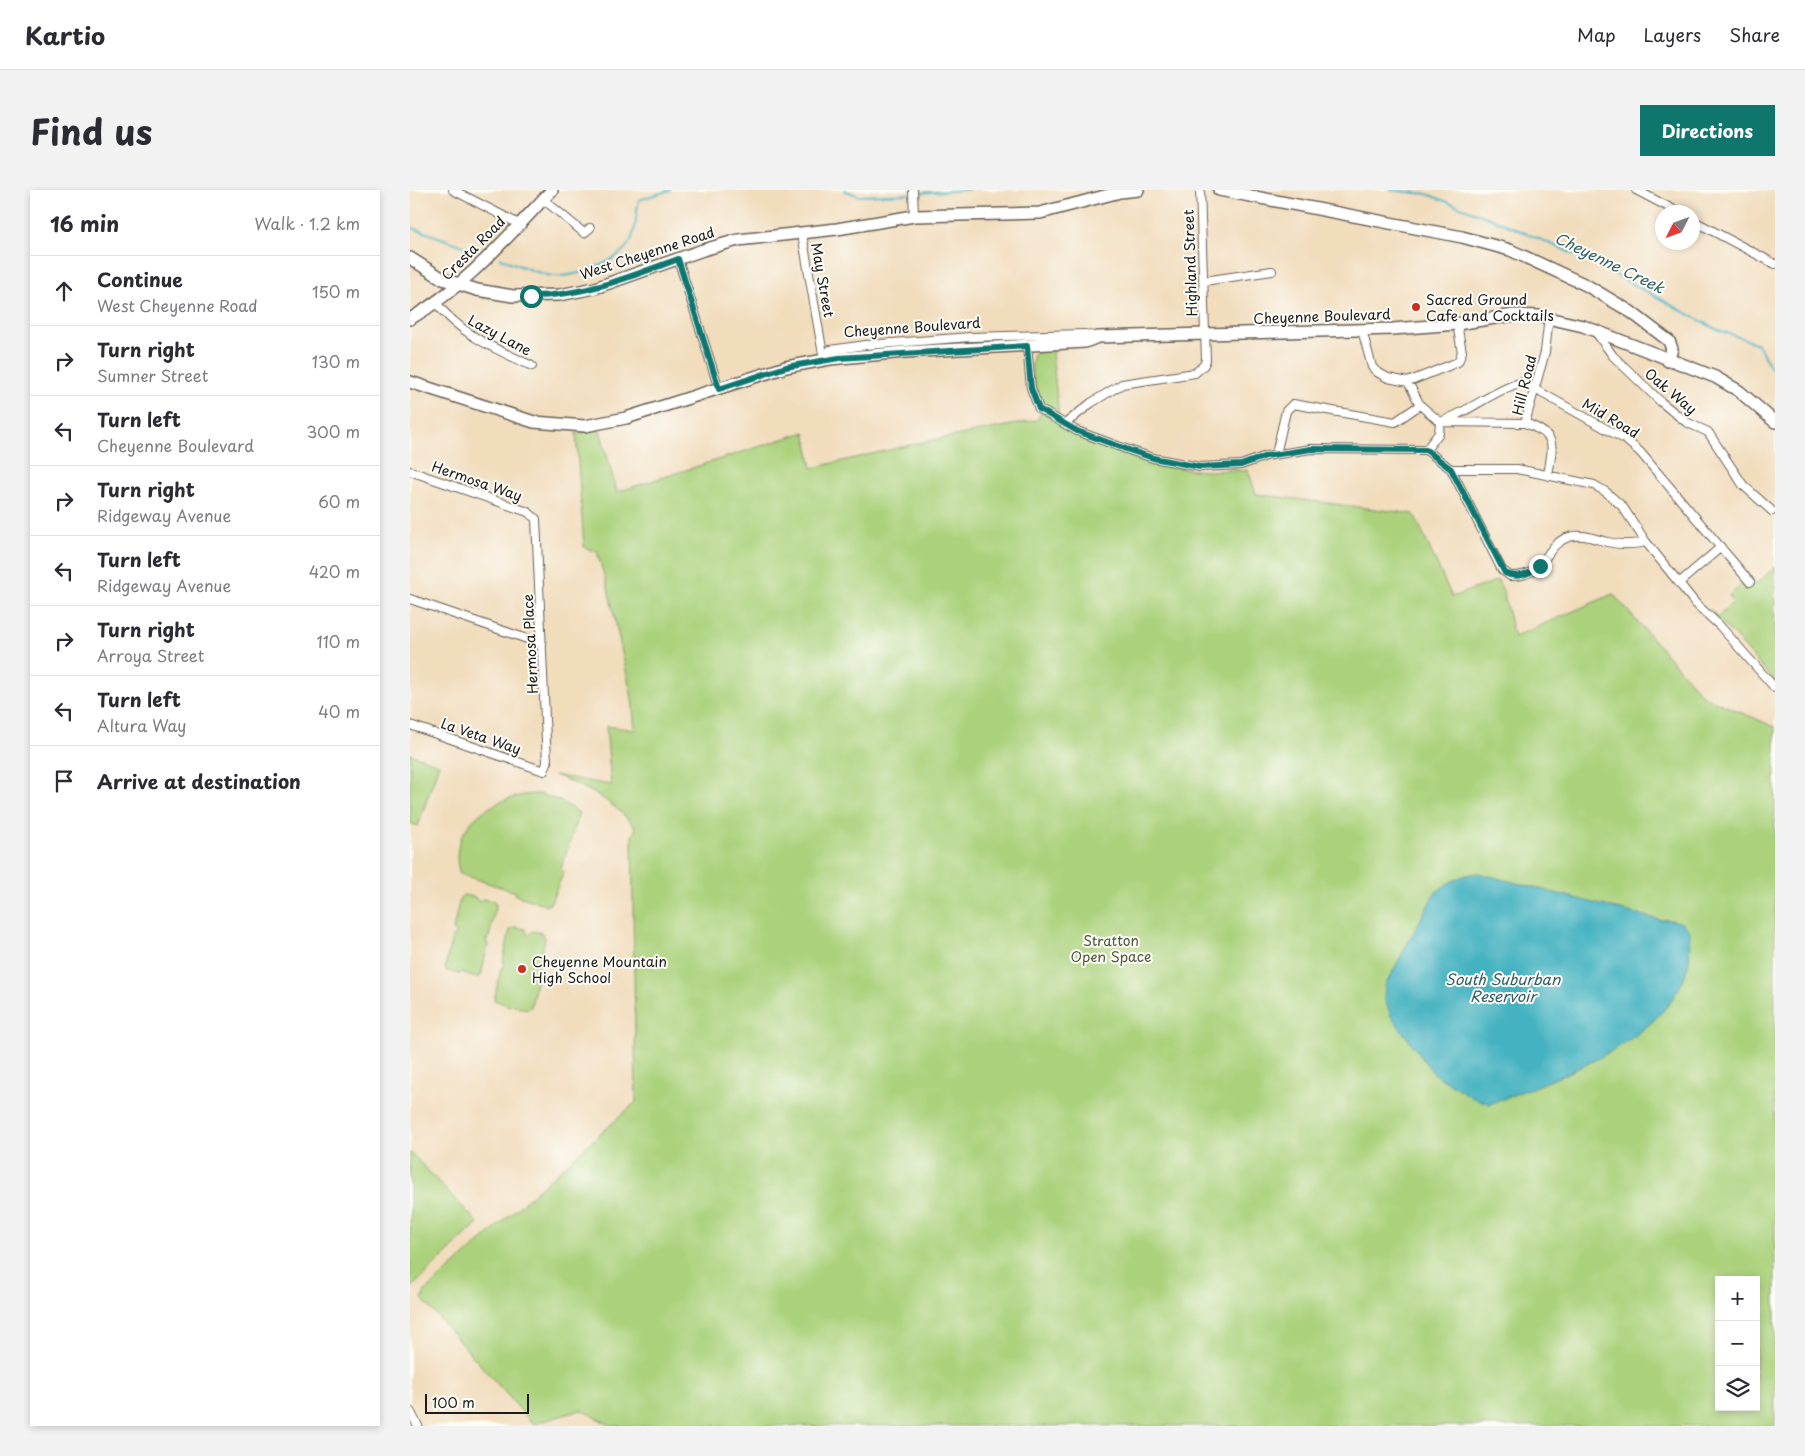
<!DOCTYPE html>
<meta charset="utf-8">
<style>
:root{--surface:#fff;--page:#f2f2f3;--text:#2b2b33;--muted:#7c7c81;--line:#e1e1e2;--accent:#0f766e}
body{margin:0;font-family:"Playpen Sans",sans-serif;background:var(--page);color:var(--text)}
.controls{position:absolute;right:15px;bottom:15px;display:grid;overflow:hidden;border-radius:0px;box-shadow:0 2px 8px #0003}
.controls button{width:45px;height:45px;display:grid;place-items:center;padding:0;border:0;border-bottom:1px solid var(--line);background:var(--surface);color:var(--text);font:25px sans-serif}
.compass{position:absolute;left:1245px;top:15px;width:45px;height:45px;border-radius:50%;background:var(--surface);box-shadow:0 2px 8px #0003;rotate:228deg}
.scale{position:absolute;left:15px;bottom:12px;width:104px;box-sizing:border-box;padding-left:5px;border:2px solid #1c1c1c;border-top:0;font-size:14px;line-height:18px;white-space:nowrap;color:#1c1c1c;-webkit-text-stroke:4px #fdfcf7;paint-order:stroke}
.stop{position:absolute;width:15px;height:15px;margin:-11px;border:4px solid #0f766e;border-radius:50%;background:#fff}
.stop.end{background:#0f766e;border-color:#fff;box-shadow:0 1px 5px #0008}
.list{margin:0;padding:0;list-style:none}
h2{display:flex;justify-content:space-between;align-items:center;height:65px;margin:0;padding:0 20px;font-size:21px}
h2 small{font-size:16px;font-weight:400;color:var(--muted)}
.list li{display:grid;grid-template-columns:32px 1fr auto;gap:15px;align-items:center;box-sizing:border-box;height:70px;padding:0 20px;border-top:1px solid var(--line)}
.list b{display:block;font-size:19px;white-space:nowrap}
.list p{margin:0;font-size:16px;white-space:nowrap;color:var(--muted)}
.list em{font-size:16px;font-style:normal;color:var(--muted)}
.icon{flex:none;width:28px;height:28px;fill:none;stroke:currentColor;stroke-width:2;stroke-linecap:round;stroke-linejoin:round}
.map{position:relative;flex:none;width:1365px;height:1236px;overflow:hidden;border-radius:0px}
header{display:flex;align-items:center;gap:30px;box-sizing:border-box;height:70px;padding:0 25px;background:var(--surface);border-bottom:1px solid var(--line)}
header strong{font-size:24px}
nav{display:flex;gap:28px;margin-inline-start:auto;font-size:18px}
.intro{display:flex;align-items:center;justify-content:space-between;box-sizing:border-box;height:120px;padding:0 30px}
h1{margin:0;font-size:35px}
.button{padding:12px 22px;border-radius:0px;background:var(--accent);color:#fff;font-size:18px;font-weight:700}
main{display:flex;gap:30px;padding:0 30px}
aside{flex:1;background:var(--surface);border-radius:0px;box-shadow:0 2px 8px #0003}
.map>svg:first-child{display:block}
.green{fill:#abd17b;stroke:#64764c;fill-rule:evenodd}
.water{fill:#45b2c1;stroke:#30676e}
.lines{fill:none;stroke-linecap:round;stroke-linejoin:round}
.stream{stroke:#45b2c1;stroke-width:2}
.street-casing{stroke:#675f54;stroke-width:10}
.secondary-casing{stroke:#675f54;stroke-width:14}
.street{stroke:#fff;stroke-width:8}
.secondary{stroke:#fff;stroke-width:11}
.route{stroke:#0f766e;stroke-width:6}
.poi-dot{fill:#c8321e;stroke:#fdfcf7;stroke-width:2}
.labels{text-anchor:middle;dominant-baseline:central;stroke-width:4;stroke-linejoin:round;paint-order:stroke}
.street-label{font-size:14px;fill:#1c1c1c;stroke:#fdfcf7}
.poi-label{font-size:14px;fill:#1c1c1c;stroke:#fdfcf7;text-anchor:start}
.park-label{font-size:14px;fill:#4e5b3d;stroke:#fdfcf7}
.water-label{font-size:15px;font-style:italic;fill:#2e6066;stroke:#fdfcf7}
</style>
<header>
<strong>Kartio</strong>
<nav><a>Map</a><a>Layers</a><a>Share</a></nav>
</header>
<div class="intro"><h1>Find us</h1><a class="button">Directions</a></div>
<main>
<aside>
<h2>16 min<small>Walk · 1.2 km</small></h2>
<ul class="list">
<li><svg class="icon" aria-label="ahead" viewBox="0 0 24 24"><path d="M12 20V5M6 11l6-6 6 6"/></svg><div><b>Continue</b><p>West Cheyenne Road</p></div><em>150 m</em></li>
<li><svg class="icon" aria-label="right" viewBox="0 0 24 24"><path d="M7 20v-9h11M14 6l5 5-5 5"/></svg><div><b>Turn right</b><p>Sumner Street</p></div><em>130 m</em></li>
<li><svg class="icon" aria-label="left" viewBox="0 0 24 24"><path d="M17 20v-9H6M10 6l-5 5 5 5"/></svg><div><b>Turn left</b><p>Cheyenne Boulevard</p></div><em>300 m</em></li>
<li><svg class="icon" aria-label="right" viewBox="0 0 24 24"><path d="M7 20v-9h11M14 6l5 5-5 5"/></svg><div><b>Turn right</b><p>Ridgeway Avenue</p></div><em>60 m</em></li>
<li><svg class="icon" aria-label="left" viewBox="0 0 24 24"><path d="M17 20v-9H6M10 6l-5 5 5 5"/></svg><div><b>Turn left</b><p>Ridgeway Avenue</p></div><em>420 m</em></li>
<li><svg class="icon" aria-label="right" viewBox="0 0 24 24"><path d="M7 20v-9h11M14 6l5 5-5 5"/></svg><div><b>Turn right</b><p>Arroya Street</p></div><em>110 m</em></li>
<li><svg class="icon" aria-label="left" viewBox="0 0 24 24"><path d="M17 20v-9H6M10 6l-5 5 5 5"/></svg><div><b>Turn left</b><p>Altura Way</p></div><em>40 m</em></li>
<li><svg class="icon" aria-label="arrive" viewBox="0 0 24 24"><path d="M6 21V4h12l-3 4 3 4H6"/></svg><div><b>Arrive at destination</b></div></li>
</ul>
</aside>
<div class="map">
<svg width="1365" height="1236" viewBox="0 0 1365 1236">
<rect width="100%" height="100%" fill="#fdfcf7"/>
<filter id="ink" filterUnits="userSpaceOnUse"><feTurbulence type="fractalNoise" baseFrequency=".02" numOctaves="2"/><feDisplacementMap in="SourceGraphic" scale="10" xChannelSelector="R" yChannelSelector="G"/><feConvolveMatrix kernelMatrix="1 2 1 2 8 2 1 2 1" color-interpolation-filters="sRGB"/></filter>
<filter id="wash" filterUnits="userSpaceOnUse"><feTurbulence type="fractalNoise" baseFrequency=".0096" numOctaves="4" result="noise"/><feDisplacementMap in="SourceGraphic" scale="20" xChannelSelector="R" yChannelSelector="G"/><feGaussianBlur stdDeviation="1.12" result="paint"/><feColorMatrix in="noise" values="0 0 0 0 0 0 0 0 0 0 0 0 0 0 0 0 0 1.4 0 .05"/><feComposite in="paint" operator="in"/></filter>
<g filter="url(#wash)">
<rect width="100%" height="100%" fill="#f1dcbc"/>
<!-- green -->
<path class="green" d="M 627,161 L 642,161 L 650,237 C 699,258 766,287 819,280 C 827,279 830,282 838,280 L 846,304 L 1004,324 L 1042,407 L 1088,390 L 1093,401 L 1104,447 L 1203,404 L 1293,506 L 1365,537 L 1365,1236 L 202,1236 L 171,1220 L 123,1234 L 12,1109 L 15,1101 L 226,912 L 222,647 L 226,638 C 201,609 179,599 144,585 L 201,595 L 196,536 L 225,540 L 222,508 L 198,398 L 187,362 L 174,357 L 166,243 L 190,240 L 207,302 L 395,242 L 402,278 L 509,253 L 627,230 L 633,219 C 627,207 615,172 627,161 ZM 1309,1090 L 1346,1090 L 1346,1217 L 1309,1217 Z
M 1365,377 L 1365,493 L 1324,445 L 1298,421 L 1300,419 L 1308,427 L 1323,412 L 1319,406 L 1339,388 L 1345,395 Z
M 0,564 L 29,574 L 8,636 L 0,633 Z
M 129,604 L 151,611 L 169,623 L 151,679 L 154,682 L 140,714 L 135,716 L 134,714 L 105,705 L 106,702 L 50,684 C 34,636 88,603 129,604 Z
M 53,705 L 65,707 L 68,712 L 72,709 L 84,711 L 86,715 L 79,747 L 76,750 L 78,755 L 71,786 C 65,789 57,786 53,782 L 49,784 L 37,781 L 35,777 L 42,747 L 46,744 L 43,739 L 50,708 Z
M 105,737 L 115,739 L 118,745 L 122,741 L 132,743 L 135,748 L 129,779 L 126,782 L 127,787 L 121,817 C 116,820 107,818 103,814 L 99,816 L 84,810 L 91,778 L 95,776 L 93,771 L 100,740 Z
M 0,962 L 68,1033 L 0,1099 Z"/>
<!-- water -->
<path class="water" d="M 1068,683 L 1250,730 C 1263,729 1271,730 1280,741 C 1279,753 1281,768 1277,779 C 1255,854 1145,888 1080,914 L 1063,908 L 1024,884 L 981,826 L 974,808 L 975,796 L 1024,704 C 1037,693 1050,685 1068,683 Z"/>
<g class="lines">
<!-- stream -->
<path class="stream" d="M 434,0 L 449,6 L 500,4
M 980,0 L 1017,4 L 1095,34 L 1182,72 L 1306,139 L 1348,154 L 1359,175 L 1365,181
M 505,3 L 558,0
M 0,37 L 65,60
M 90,68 C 106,74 125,83 142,86 C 164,89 213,71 222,48 C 226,37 226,22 229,10 L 260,0"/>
</g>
</g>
<g filter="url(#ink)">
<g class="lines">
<!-- street casing -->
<g class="street-casing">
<path id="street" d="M 43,0 L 109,34
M 503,0 L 504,26
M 1226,0 L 1268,22
M 133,9 L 174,43 L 180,38
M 1282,30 L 1365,74
M 392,44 L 414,170
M 268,69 L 309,199
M 794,91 L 862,81
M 26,113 C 53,146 84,158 122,176
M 952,140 L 962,177 L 967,182 L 978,188 L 998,192 L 1048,172 L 1052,162 L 1047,134
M 1185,141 L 1203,166 L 1251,212 L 1276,232 L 1298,242 L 1333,295 L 1362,321
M 617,156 L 621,198 L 629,219 L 667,241 L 716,259 L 743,268 L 790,277 L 831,275 L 856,266 L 901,259 L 1016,260 L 1041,279 L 1107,279 L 1184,295 L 1196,302 L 1212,316 L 1236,352 L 1286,414 L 1309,435 L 1365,498
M 414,170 L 420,160 L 456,155 L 561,147 L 675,144 L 687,147
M 998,192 L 1010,215 L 1030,232 C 1059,222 1082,201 1112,192 L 1216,250 L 1230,262 L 1340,392
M 655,234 L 681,213 L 712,194 L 785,183 L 794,175 L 796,170 L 790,0
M 1016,260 L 1029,243 L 1030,232 L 1115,233
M 866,264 L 876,221 L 883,214 L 985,232 L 1010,215
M 1041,279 L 1092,380 L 1100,386 C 1139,387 1132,355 1159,347 C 1172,343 1185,349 1197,352 C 1210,355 1223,355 1236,352
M 0,281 L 118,322 L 126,329 L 137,573 L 134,581 L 0,535
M 1138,285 C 1143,253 1148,246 1115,233 L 1135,162 L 1139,127
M 1270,392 L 1311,357
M 0,409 L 132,454
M 0,1221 L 8,1236"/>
</g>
<!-- secondary casing -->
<g class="secondary-casing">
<path id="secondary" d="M 809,0 L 1052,47 L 1100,60 L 1176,95 L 1221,122 L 1259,151 L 1262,159 L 1258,171
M 0,68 L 33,89 L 67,100 L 103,106 L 149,105 L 185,98 L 293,60 L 328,50 L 427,39 L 504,26 L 630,23 L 710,2 L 728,0
M 0,129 C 55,97 98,46 142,0
M 0,192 L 124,232 L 175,236 L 216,228 L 376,177 L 420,169 L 495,162 L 675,152 L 688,147 L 983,139 L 1047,134 L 1104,125 L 1129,126 L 1173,136 L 1305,187 L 1329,201 L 1365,232"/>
</g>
<!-- street -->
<use href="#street" class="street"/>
<!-- secondary -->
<use href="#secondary" class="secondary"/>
</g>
</g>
<g class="lines" filter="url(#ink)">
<!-- route -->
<path class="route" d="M 121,106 C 173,106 220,87 268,69 L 309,199 L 376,177 L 429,168 L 617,156 L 621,198 L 629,219 L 667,241 L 716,259 L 743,268 L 790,277 L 831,275 L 856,266 L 901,259 L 1016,260 L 1041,279 L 1095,383 C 1106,389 1120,384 1130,376"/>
</g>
<!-- markers -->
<g class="poi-dot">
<circle cx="1006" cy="117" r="5"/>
<circle cx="112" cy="779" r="5"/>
</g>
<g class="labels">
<!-- street labels -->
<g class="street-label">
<text transform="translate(63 58) rotate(-45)">Cresta Road</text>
<text transform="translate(237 63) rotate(-18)">West Cheyenne Road</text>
<text transform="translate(780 73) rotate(-92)">Highland Street</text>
<text transform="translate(413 90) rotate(80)">May Street</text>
<text transform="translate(912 126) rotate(-2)">Cheyenne Boulevard</text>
<text transform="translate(502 137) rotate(-4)">Cheyenne Boulevard</text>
<text transform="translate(90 145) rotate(28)">Lazy Lane</text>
<text transform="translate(1114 195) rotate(-76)">Hill Road</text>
<text transform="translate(1261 201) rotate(40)">Oak Way</text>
<text transform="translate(1201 228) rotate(31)">Mid Road</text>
<text transform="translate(67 291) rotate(19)">Hermosa Way</text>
<text transform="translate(120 454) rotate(-93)">Hermosa Place</text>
<text transform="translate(71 546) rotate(19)">La Veta Way</text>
</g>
<!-- poi labels -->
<g class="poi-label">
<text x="1016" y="109">Sacred Ground<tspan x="1016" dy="16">Cafe and Cocktails</tspan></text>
<text x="122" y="771">Cheyenne Mountain<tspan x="122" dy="16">High School</tspan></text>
</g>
<!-- park labels -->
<g class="park-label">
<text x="701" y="750">Stratton<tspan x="701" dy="16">Open Space</tspan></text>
</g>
<!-- water labels -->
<g class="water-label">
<text transform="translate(1200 72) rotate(26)">Cheyenne Creek</text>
<text x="1093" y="788">South Suburban<tspan x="1093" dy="17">Reservoir</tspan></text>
</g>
</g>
</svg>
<div class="controls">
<button>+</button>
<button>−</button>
<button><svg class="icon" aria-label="layers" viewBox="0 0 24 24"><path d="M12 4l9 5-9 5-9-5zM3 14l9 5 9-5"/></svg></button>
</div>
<svg class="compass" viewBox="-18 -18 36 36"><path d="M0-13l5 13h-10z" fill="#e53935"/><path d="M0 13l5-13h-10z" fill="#7c7c81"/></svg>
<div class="scale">100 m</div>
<div class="stop" style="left:121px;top:106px"></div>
<div class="stop end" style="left:1130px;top:376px"></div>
</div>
</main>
